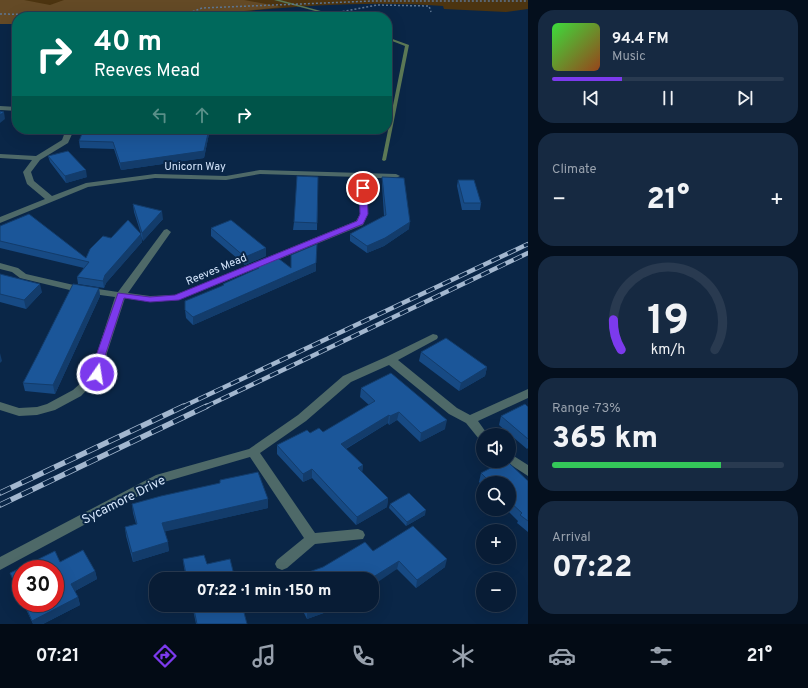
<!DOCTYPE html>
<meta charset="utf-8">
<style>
body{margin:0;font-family:Overpass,sans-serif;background:#162941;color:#f1f3f6;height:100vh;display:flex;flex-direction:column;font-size:15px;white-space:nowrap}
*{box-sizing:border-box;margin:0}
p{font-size:13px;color:#98a1ad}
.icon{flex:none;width:22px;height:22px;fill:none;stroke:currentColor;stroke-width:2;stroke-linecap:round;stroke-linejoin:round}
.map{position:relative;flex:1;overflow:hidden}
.side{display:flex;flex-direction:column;gap:10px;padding:10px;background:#040f1d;width:280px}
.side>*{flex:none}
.banner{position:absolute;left:12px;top:12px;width:380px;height:122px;border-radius:16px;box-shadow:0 4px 16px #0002,0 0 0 1px #293a50;background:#00695c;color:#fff;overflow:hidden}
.tools{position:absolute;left:476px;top:428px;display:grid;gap:8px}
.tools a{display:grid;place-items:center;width:40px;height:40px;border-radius:50%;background:#081c35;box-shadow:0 4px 16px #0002,0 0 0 1px #293a50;font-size:20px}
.speed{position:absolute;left:12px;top:560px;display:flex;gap:8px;font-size:20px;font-weight:700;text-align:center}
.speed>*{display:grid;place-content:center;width:52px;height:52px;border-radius:50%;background:#081c35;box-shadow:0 4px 16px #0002,0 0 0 1px #293a50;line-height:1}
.speed .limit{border:6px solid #d22;background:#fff;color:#111}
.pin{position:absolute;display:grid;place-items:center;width:34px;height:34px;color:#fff;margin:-17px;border:2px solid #fff;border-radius:50%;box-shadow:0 1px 4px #0007}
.me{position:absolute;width:44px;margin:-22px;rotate:13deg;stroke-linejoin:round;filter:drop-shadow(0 0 3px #0008)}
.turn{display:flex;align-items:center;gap:14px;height:84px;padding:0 16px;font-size:18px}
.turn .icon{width:52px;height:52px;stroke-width:2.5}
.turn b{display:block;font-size:28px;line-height:34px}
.lanes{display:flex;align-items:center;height:38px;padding:0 16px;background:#0003;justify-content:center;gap:20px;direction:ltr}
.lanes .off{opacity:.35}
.big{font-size:30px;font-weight:800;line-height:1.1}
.side .card{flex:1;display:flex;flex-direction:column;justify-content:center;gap:6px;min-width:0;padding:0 14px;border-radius:16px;background:#162941}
.side .dial{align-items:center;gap:0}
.dial svg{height:104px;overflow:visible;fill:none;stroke:#293a50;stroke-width:7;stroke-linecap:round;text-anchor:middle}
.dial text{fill:#f1f3f6;stroke:none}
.song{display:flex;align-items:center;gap:12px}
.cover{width:48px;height:48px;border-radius:6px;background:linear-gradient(135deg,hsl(120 70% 55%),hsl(20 70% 35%))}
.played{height:4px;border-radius:2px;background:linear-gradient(90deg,#7c3aed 30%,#293a50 30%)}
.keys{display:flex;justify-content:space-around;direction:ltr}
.heat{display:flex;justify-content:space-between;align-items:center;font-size:22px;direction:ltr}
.charge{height:6px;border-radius:3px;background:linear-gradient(90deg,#34c759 73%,#293a50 0)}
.trip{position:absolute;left:149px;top:572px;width:230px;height:40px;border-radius:16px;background:#081c35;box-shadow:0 4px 16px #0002,0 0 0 1px #293a50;font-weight:800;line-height:40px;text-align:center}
.tabs{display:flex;height:64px;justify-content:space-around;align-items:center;background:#030b15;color:#98a1ad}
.tabs .icon{width:28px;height:28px}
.tabs .active{color:#7c3aed}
.tabs b{font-size:18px;color:#f1f3f6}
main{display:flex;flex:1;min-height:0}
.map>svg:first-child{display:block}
.green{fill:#4c3410}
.forest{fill:#644a26}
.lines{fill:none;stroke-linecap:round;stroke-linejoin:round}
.stream{fill:#5c7956;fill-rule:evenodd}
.path{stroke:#5f7793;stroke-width:1.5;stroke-dasharray:2 2;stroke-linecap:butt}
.street{fill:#4e6968;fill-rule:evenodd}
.rail-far1-casing{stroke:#a3b7cf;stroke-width:4.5}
.rail-casing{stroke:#a3b7cf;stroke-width:5.5}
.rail-far1{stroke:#0a2647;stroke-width:3;stroke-dasharray:9;stroke-linecap:butt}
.rail{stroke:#0a2647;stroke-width:4;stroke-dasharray:12;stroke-linecap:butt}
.wall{fill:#174a84}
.shaded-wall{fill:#133c6b}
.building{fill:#1b5699;stroke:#133c6b}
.route{fill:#7c3aed;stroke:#51269a}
.labels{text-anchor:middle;stroke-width:4;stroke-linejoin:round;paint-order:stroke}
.street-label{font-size:11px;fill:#d5e6fc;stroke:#0a2647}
.near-street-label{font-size:13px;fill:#d5e6fc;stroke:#0a2647}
</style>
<main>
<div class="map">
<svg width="528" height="624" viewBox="0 0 528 624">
<rect width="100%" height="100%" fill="#0a2647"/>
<!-- green -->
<path class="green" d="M0 0H528V9L506 12 444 9 443 6C364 0 284 7 206 15L204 17H17Z"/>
<!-- forest -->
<path class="forest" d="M0 0H24L50 5 64 0H244L282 7 206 15 204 17H17V24H0Z"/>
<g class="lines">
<!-- stream -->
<path class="stream" d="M274 0H280L332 14 330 15Z
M387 37 409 45 386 160 384 161 382 160 405 46 387 39Z"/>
<!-- path -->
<path class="path" d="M0 14 78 15 86 17
M97 17 189 13 202 8 372 1H528
M295 17 330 14 377 5 429 6 431 12"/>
<!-- street -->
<path class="street" d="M0 106 17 107V111L0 110Z
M63 129H71L73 132 68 143 40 160 31 172 34 181 52 196 86 183 155 174 226 176 260 170 396 174 400 176 396 178H366L368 214 363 225 179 300 150 302 125 298 107 353 102 374 81 396 55 410 37 415 19 416 0 410V402L19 408 37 407 47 404 73 390 92 373 97 353 115 297 78 292 20 278 12 272 0 269V263L18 268 26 274 78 286 118 292 164 230 167 229 171 232 128 293 150 296 175 295 356 221 360 214 358 177 260 174 226 180 155 178 88 187 0 223V217L45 199 27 184 23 172 32 160 0 158V154L36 156 62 140 65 132Z
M433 334 437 335 438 337 437 339 398 360 457 408 470 415 528 389V398L478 421 488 435H483V440L479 439 466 423 449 414 389 365 351 382 306 421 260 453 315 533 358 529 363 531 365 535 363 539 315 544 287 568 282 570 277 568 275 564 277 560 304 538 250 457 164 482 0 570V557L156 475 249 449 298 415 343 376 386 357Z
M509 453 528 465V476L505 461H509Z"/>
<defs>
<path id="rail-far1" d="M182 407 528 244
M205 407 528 253"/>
<path id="rail" d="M0 493 184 406
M0 505 207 406"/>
</defs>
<!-- rail-far1 casing -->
<use href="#rail-far1" class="rail-far1-casing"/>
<!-- rail casing -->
<use href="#rail" class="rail-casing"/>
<!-- rail-far1 -->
<use href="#rail-far1" class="rail-far1"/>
<!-- rail -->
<use href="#rail" class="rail"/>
</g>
<!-- wall -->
<path class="wall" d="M84 129H210L204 158 121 170 114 149 80 148 79 141Z
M48 156 87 177 66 183 50 162Z
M318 177 317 230H293L294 222Z
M382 177 409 229 384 246 367 253 350 241V234L384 216 382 185Z
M458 180 481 203 480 210H462L457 186Z
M133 204 163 219 143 241 141 236 142 242 106 283 104 288 78 284 77 277 84 268 0 248V226L86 258 111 238 141 234 134 212Z
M211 228 266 248V256L245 265 211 236Z
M253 263 316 271 193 325 186 318 185 310 223 285V284L253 271Z
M0 274 42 292 26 309 0 302Z
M99 288 100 296 55 394 25 391 23 383Z
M421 352 487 367 485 376 459 391 419 361Z
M361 388 445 429 420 442 397 420 389 425 388 423 346 449 363 465 362 472 388 498 387 507 356 525 312 478 303 482 277 454V445L310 433 323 432 369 405 360 397Z
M528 407V448L527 449 499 425 501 416Z
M481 473 528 481V532L517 523 518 521 506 509H509V483H483V486L479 482Z
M220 480 268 499V508L165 531 169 551 133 562 126 536 125 527 136 524 133 513 132 504 220 483Z
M390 504 425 515 406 526 389 508Z
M83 550 95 571 97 579 75 591 78 597 80 605 43 624H33L23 603H55V569H21V599L13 581 10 573 55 551 60 562Z
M373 551 445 567 416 588 397 569 372 579H292V578Z
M183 559 207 564 235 579H187L184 568Z
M192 605H242L247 624H196Z
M300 605H346L307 619Z"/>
<!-- shaded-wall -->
<path class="shaded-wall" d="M4 112 5 119 0 123V115Z
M209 129H210L204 158 121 170 120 163Z
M86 170 87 177 66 183 65 176Z
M162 211 163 219 143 241 142 233Z
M410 222 409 229 384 246 367 253V246Z
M141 234 142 242 106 283 104 288 103 281 105 275Z
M266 248V256L245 265V257Z
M316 263V271L193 325V317Z
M40 284 42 292 26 309 24 300Z
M99 288 100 296 55 394 53 385Z
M0 353 2 361 0 363Z
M487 367 485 376 459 391 461 383Z
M399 412 397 420 389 425 390 416Z
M389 415 388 423 340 452 341 444Z
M447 420 445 429 420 442 421 433Z
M363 465 362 474 358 468Z
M312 469V478L303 482V474Z
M388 498 387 507 356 525 357 517Z
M268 499V508L163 532 162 523Z
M426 510 425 515 406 526 407 522Z
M168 542 169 551 133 562 132 553Z
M447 559 445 567 416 588 417 580Z
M399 561 397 569 372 586V579H370Z
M95 571 97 579 73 592 71 584Z
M78 597 80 605 43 624H33L32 621Z
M323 605H346L307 619V611Z"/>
<!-- building -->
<path class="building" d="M0 111 4 112 0 115Z
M84 129H209L204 151 120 163 113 142 79 141Z
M68 151 86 170 65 176 48 156Z
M297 176 318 177 317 223 294 222Z
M382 177 404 178 410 222 385 238 367 246 350 234 386 215Z
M458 180H474L481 203H464Z
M133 204 162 211 142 233Z
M29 214 86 258 90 249 103 236 111 238 128 220 141 234 105 275 103 281 77 277 89 262 0 241V226Z
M231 220 266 248 245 257 211 228Z
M317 244 316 263 193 317 185 310V301L224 285 223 284 259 268 253 263 274 255 291 268V255Z
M0 274 40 284 24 300 0 294Z
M73 284 99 288 53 385 23 383 37 356Z
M446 338 487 367 461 383 421 352Z
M391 373 447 420 421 433 399 412 390 416 389 415 341 444 363 465 358 468 388 498 357 517 312 469 303 474 277 445 307 430 310 433 319 428 323 432 375 401 361 388Z
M525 404 528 407V439L501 416Z
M504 461H507L528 481V521L520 515 522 513 509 501V483H491L481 473Z
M258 472 268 499 162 523 168 542 132 553 125 527 137 524 132 504 161 496 220 483V480Z
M409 493 426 510 407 522 390 504Z
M413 526 447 559 417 580 399 561 370 579H292V578L323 567 365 542 373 551Z
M83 550 95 571 71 584 78 597 32 621 24 603H55V569H21V596L10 573 55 551 60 562Z
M204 555 207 564 230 559 235 579H187L183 559Z
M193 605H242L247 624H197Z
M305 605H323L307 611Z"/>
<!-- route -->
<path class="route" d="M363 186 367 188 368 214 363 224 179 300 150 302 124 298 106 353 102 374 97 377 93 376 92 374 97 353 118 293 150 297 175 295 357 221 360 214 359 188Z"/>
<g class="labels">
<!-- street labels -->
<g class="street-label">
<text x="195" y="170">Unicorn Way</text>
<text transform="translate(216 269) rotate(-23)" y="4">Reeves Mead</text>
</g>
<!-- near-street labels -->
<g class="near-street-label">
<text transform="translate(123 499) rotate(-27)" y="5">Sycamore Drive</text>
</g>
</g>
</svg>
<div class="tools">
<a><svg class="icon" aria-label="sound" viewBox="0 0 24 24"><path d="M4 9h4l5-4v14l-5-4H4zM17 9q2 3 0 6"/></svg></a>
<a><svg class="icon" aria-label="search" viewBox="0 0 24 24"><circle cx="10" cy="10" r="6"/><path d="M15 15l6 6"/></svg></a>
<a>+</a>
<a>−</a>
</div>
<div class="speed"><div class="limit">30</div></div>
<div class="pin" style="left:363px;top:188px;background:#d93025"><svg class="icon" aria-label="arrive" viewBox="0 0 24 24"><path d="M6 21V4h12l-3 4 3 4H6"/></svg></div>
<svg class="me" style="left:97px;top:374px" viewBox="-20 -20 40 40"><circle r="17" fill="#7c3aed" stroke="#fff" stroke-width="3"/><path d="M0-11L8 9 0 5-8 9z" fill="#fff"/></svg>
<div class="trip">07:22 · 1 min · 150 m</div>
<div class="banner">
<div class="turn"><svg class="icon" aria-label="right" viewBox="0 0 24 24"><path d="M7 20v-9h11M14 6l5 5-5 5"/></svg><div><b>40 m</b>Reeves Mead</div></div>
<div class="lanes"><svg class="icon off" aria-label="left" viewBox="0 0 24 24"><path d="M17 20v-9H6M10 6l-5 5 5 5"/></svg><svg class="icon off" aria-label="ahead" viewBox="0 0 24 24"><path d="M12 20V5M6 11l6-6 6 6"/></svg><svg class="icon" aria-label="right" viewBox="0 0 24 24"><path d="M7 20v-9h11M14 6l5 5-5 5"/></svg></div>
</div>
</div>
<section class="side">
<div class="card">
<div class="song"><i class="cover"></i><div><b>94.4 FM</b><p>Music</p></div></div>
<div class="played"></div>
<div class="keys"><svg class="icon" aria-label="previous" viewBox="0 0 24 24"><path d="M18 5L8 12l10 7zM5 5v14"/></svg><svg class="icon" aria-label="pause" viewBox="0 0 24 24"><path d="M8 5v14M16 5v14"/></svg><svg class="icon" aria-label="next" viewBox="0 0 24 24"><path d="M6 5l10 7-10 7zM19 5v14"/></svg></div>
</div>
<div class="card"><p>Climate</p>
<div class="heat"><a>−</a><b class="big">21°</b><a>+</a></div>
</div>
<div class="card dial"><svg viewBox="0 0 100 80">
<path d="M14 69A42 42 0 1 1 86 69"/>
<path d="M14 69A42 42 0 0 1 8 46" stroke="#7c3aed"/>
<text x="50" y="56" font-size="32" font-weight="700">19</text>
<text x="50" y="72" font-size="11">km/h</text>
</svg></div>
<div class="card"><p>Range · 73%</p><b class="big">365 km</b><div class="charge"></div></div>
<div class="card"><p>Arrival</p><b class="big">07:22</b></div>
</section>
</main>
<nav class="tabs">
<b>07:21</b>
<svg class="icon active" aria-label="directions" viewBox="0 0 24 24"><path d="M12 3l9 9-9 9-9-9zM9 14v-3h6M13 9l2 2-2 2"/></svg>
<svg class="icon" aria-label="music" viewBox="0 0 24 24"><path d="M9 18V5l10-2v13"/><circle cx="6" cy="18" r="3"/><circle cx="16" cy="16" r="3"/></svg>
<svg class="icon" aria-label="phone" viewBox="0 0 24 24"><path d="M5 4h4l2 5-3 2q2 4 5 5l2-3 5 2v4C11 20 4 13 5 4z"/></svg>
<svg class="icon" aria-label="climate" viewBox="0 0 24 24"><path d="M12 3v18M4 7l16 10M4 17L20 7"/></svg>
<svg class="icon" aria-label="car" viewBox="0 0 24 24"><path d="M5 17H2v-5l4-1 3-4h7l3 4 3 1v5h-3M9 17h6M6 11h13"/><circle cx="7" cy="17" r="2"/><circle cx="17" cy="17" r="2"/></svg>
<svg class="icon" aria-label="filters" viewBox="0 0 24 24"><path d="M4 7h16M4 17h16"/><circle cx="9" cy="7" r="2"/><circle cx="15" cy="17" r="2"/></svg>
<b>21°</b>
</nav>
